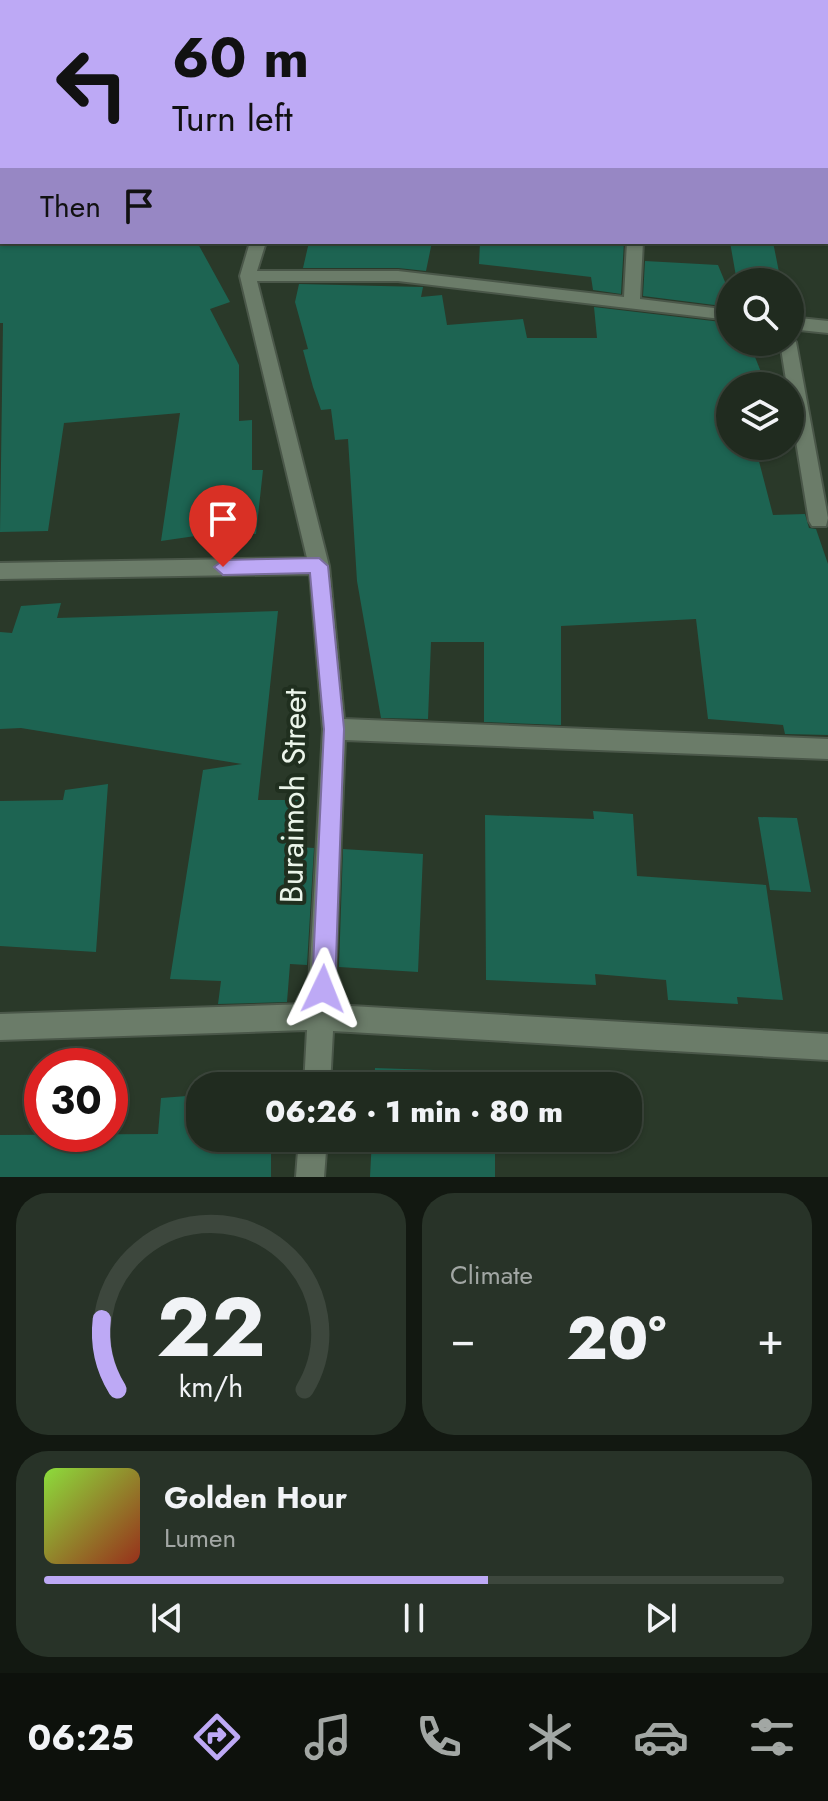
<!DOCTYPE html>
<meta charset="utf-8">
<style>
body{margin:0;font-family:Jost,sans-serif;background:#283328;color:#f1f3f6;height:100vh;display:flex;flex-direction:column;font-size:30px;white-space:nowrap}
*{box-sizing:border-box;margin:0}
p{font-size:26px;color:#a2a7a4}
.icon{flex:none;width:44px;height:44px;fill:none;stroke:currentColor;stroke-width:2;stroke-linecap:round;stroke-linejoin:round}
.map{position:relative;height:1177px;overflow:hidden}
.side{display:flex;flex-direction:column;gap:16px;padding:16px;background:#121811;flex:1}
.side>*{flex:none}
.guide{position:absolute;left:0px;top:0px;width:828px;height:244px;box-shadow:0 2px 6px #0004,0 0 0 2px #3d473d;background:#bda9f5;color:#111;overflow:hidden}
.fabs{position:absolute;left:716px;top:268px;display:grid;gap:16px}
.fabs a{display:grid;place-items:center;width:88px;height:88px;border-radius:50%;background:#202b1f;box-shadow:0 2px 6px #0004,0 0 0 2px #3d473d;font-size:40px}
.speed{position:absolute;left:24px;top:1048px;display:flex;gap:16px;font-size:40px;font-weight:700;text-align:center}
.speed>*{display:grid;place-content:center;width:104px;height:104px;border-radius:50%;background:#202b1f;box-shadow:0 2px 6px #0004,0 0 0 2px #3d473d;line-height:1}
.speed .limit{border:12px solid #d22;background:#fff;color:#111}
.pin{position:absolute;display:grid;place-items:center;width:68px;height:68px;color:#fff;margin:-82px -34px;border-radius:50% 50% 50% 0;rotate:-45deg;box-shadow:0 0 8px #0007}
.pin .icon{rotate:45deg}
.me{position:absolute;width:88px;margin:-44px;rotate:2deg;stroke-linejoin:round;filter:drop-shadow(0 0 6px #0008)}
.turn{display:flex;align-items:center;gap:28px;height:168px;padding:0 40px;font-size:36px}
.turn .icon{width:104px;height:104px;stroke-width:2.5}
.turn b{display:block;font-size:56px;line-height:68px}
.then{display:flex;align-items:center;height:76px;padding:0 40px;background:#0003;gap:16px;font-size:30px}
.big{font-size:60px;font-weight:800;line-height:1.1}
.side .tile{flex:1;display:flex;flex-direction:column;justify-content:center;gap:12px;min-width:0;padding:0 28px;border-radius:32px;background:#283328}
.side .dial{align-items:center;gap:0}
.dial svg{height:208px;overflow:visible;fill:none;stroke:#3d473d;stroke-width:7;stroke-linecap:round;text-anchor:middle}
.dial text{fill:#f1f3f6;stroke:none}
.song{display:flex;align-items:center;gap:24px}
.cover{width:96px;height:96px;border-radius:12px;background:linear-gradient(135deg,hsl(90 70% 55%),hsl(10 70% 35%))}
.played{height:8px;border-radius:4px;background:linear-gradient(90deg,#bda9f5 60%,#3d473d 60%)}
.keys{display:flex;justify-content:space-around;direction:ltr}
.heat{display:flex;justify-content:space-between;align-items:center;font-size:44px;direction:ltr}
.side .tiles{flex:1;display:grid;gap:16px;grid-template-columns:1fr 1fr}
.tile:last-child{grid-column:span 2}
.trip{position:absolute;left:186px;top:1072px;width:456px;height:80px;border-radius:32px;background:#202b1f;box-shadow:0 2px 6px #0004,0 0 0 2px #3d473d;font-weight:800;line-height:80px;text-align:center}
.menu{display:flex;height:128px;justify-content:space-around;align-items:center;background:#0d110c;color:#a2a7a4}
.menu .icon{width:56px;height:56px}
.menu .selected{color:#bda9f5}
.menu b{font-size:36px;color:#f1f3f6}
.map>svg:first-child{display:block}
.building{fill:#1d6452}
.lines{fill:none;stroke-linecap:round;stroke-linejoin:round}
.minor-casing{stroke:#4a5749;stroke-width:4}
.minor{fill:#6b7c69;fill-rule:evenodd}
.route{fill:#bda9f5;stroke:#7b6e9f;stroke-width:2}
.labels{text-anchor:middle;stroke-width:8;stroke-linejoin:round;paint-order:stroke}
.street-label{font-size:32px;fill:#ebf5ea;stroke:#202f1f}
</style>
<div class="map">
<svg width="828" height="1177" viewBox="0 0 828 1177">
<rect width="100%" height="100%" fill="#2a3929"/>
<!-- building -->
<path class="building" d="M0 242H197L230 302 210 309 239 365V421L252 420V470H263L256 534 216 533 161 541 180 413 64 423 48 531 0 532 3 323H0Z
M309 242H432L426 271 398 268H303Z
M480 242H624L621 294 593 290 591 277 479 264Z
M730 242H773L781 282H737Z
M645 261 718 265 730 294V307L643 296Z
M299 284 423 287 421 297 442 295 447 325 523 319 527 338H597L594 307 730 323V342H749L763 377H759L762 386H730V446H755L773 515 805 514 809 528 816 529 828 564V735L785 734 783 725 708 719 696 619 561 626V725L484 722V642H431L428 719 381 718 357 581 348 439 335 440 331 409 321 410 313 387 303 350 308 349 295 302Z
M61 603 57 618 278 611 258 800H302L298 847 314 848 307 965 290 964 287 1002 218 1004 221 981 170 979 203 770 242 764 21 728 0 729V632L12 633 21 606Z
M108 784 96 952 0 946V801L63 800 65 790Z
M593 811 633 814 637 876 766 885 783 1000 737 997 738 1004 668 1000 666 980 595 974 596 985 486 980 485 815 594 819Z
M758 817 797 818 811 892 770 890Z
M343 849 423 854 418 972 339 967Z
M375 1068 493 1072 494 1086H374Z
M200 1095V1138H271V1177H0V1135L158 1134 161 1098Z
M372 1138H495V1177H370Z"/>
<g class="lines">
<defs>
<path id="minor" d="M145 0H157L144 2Z
M411 0H424L410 2Z
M682 0H694V2H682Z
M0 64H2V72H0Z
M250 242H266L257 271H398L624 297 627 242H643L640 299 730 310V320L398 281H257L329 566 344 719 828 739V759L345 740 334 1005 828 1034V1060L333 1031 330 1086H304L307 1030 0 1040V1014L308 1004 323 729 310 574 0 579V563L307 558 240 276Z
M790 317 828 321V333L790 329Z
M790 337 796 342 828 518 826 526H812L809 521 790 404V386H787L780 342H790Z
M299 1138H327L324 1177H296Z"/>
</defs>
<!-- minor casing -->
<use href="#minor" class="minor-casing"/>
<!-- minor -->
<use href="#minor" class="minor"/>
</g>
<!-- route -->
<path class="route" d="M319 558 328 566 344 729 335 989 331 997 323 1000 315 997 312 989 324 729 310 573 223 575 214 567 223 560Z"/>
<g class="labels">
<!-- street labels -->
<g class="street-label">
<text transform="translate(293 796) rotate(-89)" y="11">Buraimoh Street</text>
</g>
</g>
</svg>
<div class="fabs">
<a><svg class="icon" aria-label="search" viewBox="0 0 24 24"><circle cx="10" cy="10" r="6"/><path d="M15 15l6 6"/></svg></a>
<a><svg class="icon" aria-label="layers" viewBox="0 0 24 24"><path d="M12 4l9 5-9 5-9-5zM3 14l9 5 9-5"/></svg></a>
</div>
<div class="speed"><div class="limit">30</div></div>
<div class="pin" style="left:223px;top:567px;background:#d93025"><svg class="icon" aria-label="arrive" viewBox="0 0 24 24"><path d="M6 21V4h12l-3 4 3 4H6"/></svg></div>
<svg class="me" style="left:323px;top:989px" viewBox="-20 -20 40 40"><path d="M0-17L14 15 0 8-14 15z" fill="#bda9f5" stroke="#fff" stroke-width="4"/></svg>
<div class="trip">06:26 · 1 min · 80 m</div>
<div class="guide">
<div class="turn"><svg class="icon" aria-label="left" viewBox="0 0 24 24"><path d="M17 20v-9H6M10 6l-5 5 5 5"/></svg><div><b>60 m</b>Turn left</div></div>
<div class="then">Then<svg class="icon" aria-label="arrive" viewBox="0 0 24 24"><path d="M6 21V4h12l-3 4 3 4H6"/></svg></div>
</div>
</div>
<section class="side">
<div class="tiles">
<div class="tile dial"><svg viewBox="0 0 100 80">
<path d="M14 69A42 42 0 1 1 86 69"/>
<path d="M14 69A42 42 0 0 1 8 42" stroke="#bda9f5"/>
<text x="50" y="56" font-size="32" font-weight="700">22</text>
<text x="50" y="72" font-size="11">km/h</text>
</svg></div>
<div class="tile"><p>Climate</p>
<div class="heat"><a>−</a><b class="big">20°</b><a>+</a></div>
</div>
<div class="tile">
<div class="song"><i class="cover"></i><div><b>Golden Hour</b><p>Lumen</p></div></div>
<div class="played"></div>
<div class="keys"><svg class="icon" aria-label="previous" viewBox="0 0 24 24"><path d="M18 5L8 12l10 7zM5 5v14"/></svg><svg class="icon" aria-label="pause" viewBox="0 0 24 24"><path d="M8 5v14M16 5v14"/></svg><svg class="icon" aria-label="next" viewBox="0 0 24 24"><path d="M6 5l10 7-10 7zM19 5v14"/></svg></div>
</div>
</div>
</section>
<nav class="menu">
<b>06:25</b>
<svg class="icon selected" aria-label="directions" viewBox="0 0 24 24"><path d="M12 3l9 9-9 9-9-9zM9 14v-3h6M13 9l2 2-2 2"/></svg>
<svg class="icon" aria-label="music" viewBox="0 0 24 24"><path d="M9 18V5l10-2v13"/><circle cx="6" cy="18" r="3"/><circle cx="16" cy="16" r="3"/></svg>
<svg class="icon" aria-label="phone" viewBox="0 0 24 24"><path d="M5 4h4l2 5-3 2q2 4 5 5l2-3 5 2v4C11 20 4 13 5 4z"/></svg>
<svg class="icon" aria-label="climate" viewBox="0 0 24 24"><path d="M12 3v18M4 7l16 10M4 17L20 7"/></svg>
<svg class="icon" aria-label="car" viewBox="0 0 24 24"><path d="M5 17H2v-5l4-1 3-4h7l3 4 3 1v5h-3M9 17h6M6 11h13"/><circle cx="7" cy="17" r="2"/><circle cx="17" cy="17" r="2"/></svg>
<svg class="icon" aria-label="filters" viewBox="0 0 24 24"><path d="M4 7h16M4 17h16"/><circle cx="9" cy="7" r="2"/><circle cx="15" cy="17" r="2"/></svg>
</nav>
